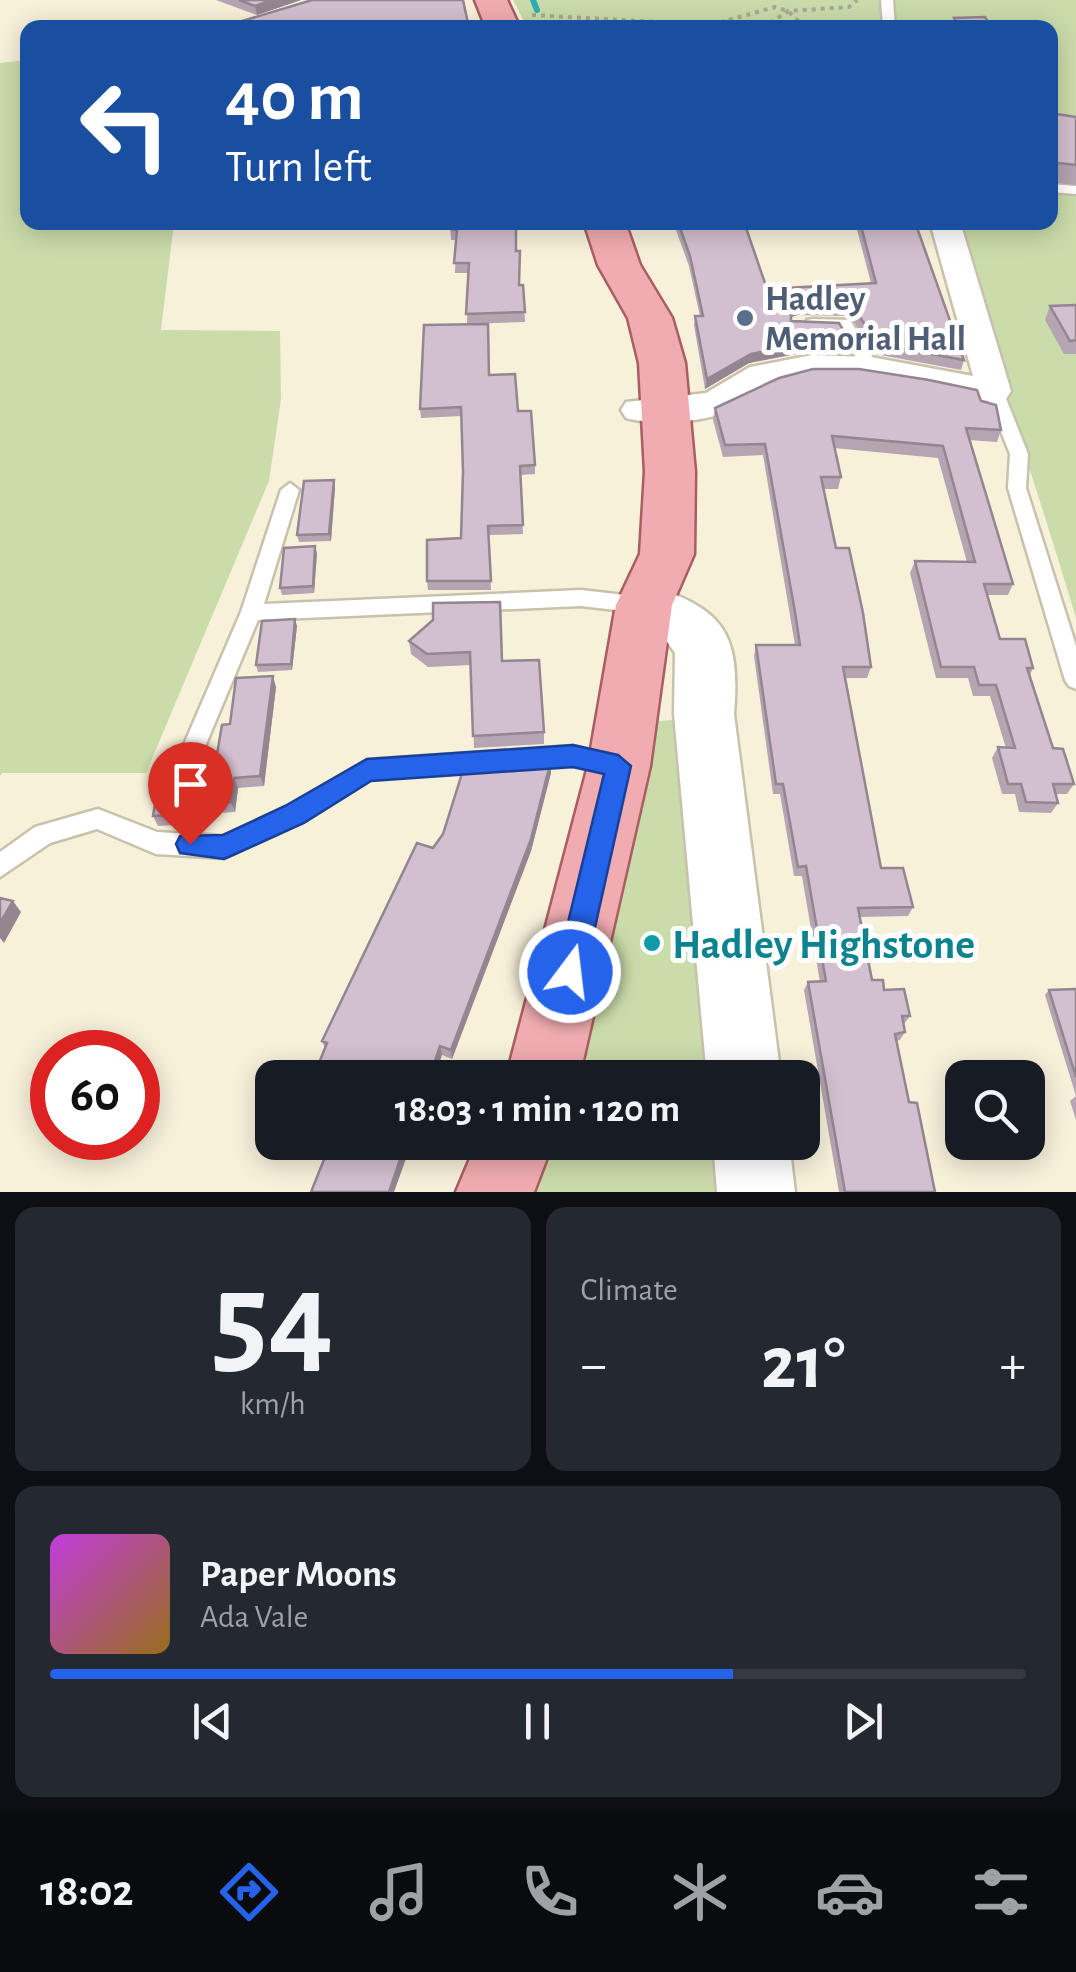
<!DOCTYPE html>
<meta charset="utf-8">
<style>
body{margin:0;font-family:"Alegreya Sans",sans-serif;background:#242831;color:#f1f3f6;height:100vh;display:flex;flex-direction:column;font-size:38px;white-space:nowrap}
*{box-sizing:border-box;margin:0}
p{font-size:32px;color:#9ea1a6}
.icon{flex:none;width:55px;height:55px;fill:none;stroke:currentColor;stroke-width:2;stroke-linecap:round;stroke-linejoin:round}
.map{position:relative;height:1192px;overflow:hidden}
.panel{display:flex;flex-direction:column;gap:15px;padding:15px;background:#0d0f14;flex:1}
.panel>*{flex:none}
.hud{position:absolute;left:20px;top:20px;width:1038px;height:210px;border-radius:20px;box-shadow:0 5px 25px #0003;background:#1a4fa0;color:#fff;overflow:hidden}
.controls{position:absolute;left:945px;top:1060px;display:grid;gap:20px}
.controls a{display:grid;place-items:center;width:100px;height:100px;border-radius:20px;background:#171b24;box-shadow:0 5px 25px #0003;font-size:50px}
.speed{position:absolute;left:30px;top:1030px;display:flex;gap:20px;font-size:50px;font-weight:700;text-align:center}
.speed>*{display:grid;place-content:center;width:130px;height:130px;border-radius:50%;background:#171b24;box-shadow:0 5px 25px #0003;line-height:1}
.speed .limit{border:15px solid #d22;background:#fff;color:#111}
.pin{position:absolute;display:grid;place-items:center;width:85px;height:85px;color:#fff;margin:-102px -42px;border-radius:50% 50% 50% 0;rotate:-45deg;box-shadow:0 0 10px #0007}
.pin .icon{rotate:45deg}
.me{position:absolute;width:110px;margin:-55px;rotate:15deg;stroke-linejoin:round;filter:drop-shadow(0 0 8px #0008)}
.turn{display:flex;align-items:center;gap:35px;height:210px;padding:0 40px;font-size:45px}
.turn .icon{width:130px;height:130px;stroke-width:2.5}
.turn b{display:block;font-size:70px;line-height:85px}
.big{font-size:75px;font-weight:600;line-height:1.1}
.panel .card{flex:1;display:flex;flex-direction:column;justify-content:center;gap:15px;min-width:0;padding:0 35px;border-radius:20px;background:#242831}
.panel .dial{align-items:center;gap:0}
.dial b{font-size:130px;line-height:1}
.song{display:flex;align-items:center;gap:30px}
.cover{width:120px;height:120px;border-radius:15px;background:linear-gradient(135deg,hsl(290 70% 55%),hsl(40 70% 35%))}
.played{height:10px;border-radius:5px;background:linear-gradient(90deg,#2563eb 70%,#363941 70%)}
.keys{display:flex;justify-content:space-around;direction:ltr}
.heat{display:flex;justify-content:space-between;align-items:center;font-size:55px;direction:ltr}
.panel .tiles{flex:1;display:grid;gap:15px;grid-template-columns:1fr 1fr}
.card:last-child{grid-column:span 2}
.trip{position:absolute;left:255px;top:1060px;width:565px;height:100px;border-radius:20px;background:#171b24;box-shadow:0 5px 25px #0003;font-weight:600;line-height:100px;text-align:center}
.tabs{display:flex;height:160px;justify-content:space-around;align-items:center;background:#090b0e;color:#9ea1a6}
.tabs .icon{width:70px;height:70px}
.tabs .selected{color:#2563eb}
.tabs b{font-size:45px;color:#f1f3f6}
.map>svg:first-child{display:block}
.green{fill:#cadcaa}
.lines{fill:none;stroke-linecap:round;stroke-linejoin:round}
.stream{stroke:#2eadb6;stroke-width:6}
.lane-casing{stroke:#c8c2ac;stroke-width:5}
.street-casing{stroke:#c8c2ac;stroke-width:5}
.secondary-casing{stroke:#c8c2ac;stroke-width:5}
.primary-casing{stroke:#a95f61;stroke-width:5}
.path{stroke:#aca796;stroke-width:4;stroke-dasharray:4 5;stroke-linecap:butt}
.lane{fill:#fff;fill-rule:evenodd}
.street{fill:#fff;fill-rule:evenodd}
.secondary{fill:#fff;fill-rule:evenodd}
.primary{fill:#f0acb1;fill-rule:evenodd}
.wall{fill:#b5a4b2}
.shaded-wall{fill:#938691}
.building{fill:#d2bfcf;stroke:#938691;stroke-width:2.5}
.route{fill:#2563eb;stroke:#184099;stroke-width:2.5}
.service-dot{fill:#5c6f8a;stroke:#fefefe;stroke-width:4}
.culture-dot{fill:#0f9aa8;stroke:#fefefe;stroke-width:4}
.labels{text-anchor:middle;stroke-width:10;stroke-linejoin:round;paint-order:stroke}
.service-label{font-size:35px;font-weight:bold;fill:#4e5e75;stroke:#fefefe;text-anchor:start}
.near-culture-label{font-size:42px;font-weight:bold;fill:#0d838f;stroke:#fefefe;text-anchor:start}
</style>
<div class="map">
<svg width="1076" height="1192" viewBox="0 0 1076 1192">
<rect width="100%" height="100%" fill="#f7f1da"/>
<!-- green -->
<path class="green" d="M513 0H1076V618C1036 485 992 356 955 223L1050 222V28L527 27Z
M27 60 28 222 174 223 161 330 280 331 281 399 269 481 146 773H2L0 776V63Z
M674 720 681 725 724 1077 571 1078 658 721Z
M550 1143H730L735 1192H530Z"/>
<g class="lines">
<!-- stream -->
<path class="stream" d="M533 0 537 10"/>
<defs>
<path id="lane" d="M881 0H893L895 28H883Z
M1050 184 1076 186V194L1050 192Z
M813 319 850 320 879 368 877 372H865L839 329 807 328V320Z
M994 385 1003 391 1028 454 1026 488 1076 646V689L1069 686 1065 680 1008 488 1010 454 985 391Z
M290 483 299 490 264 604 581 590 642 597 649 599 652 605 649 611 642 613 581 606 258 620 198 763 190 766 182 763 179 756 241 612 281 490Z
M573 746 622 758 625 765 622 772 614 775 573 766 371 779 302 822 224 858 156 854 97 829 50 843 0 877V852L35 827 98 809 157 832 223 836 286 808 367 760Z"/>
<path id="street" d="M930 222H960L1011 391 1006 399 994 402C935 391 871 371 810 377 772 381 758 398 725 412 701 423 650 425 626 418L621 410 626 402 706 393 750 367 812 355 871 357 973 376Z"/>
<path id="secondary" d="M644 583C722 609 741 629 734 714L781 1078H707L674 714 675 653 663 636 624 620 616 605 624 590Z
M713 1142H789L795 1192H717Z"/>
<path id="primary" d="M475 0H507L520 28H486Z
M584 222H625L640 265 672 318 685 363 695 472 694 554 672 605 650 766 579 1078H506L588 766 616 605 640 554 645 472 639 363 628 318 598 265Z
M477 1142H553L534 1192H456Z"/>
</defs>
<!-- lane casing -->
<use href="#lane" class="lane-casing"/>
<!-- street casing -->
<use href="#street" class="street-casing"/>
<!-- secondary casing -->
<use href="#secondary" class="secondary-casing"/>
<!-- primary casing -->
<use href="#primary" class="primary-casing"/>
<!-- path -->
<path class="path" d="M532 15 711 25 775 7 788 11 805 28
M731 22 767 24
M763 28 788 11 849 7 857 0"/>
<!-- lane -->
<use href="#lane" class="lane"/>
<!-- street -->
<use href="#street" class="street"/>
<!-- secondary -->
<use href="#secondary" class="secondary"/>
<!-- primary -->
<use href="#primary" class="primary"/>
</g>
<!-- wall -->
<path class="wall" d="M216 0H301L257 15Z
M1050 113 1076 117V185L1050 182Z
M450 222 516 251 519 285H523L525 322 467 324 468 273H455L456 240H451Z
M673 222H744L767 289 871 283 855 222H915L964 360 961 370 875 354 850 316 797 315 791 317V321L851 343 849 352 811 351 749 363 705 389 694 325 695 316H700L689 266Z
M1076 305V354H1064L1045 320 1050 306Z
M489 375 518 411 535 465V474L520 475 523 534 489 535 491 590H428L427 581 461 538 463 471 461 416 421 418 420 409Z
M981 401 1001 430 997 442 969 440 1013 584 1008 595H988L1000 639 1033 668 1030 675 1053 748 1074 784 1067 794H1055L1058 803 1051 813 1019 812 1015 794H1002L992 758 998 747 1006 748 990 696H973L968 678H936L910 573 915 561 967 562 938 458 834 448 841 477 838 489H824L836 548 871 667 867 678H845L881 868 913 907 908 916 859 917 872 980 910 1016 904 1024 905 1032 900 1040 896 1041 909 1102 935 1192H839L804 990 808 982H820L802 876H794L780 794H773L754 656 756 645H795L763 455 723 457 713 420 715 408Z
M334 480 335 487 331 541 299 542 297 535Z
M317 553 314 593 282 595 280 588Z
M433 620 502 661 544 732V744L474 748 471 665 428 667 411 654 409 641Z
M297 626 292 670 258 672 256 665Z
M276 687 264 786 238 788 235 812 196 814 195 824 158 826 153 816 217 754 230 724Z
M551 773 531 851 452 1059 442 1055 325 1048 322 1041 433 848Z
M1076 989V1120L1070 1101 1076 1096 1045 995 1049 990Z"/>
<!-- shaded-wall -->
<path class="shaded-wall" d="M272 0H301L257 15 255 6Z
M799 306 797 315 789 318 791 308Z
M813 342 811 351 749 363 705 389 707 379 751 354Z
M334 480 335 487 331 541 329 534Z
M315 546 317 553 314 593 313 586Z
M295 619 297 626 292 670 291 664Z
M273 676 276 687 264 786 260 776Z
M551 760V773L531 851 452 1059 451 1050Z
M234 778 238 788 235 812 231 802Z
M192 804 196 814 195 824 190 814Z
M13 901 21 912 4 943 0 938V923Z
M440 1046 442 1055 434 1078H429Z
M406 1142H412L394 1192H389Z"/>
<!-- building -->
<path class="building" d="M239 0H272L255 6Z
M312 0H463L469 28H244L239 22Z
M985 17 992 28H959L954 18Z
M1050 113 1076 117V165L1050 162Z
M450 222H516V251H520L519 285H523L525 312 466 314 469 263H454L457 230 450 229Z
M678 222H744L767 289 876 283 860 222H915L964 360 878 344 853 307 799 306 791 308V321L839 323 851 343 813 342 751 354 707 379 695 316H703L690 256Z
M1076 305V340L1070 341 1050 306Z
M488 324 489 375 515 374 518 411H531L535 465 520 466 523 525 488 526 491 581H427V540L461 538 463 471 461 407 420 409 424 325Z
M813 369H859L929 380 977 390 981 401 996 405 1001 430 966 428 1013 584H984L1000 639H1025L1033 668H1027L1053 748 1063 749 1074 784H1053L1058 803 1026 802 1021 784H1008L998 747 1015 748 996 685H979L974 667H941L915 561 975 562 943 446 832 436 841 477H821L836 548H849L863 613 871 667H843L881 868H903L913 907 858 908 872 980H883L884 990 904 989 910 1016H902L905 1032 895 1034 909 1102 917 1103 935 1192H845L808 982 826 981 806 866 798 867 783 784H776L756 645H800L795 612 765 444 725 445 715 408 779 378Z
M334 480 329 534 297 535 304 481Z
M315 546 313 586 280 588 284 548Z
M500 602 502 661 539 660 544 732 473 736 470 652 427 654 409 641 433 620V603Z
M295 619 291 664 256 665 262 621Z
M273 676 260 776 234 778 231 802 192 804 190 814 153 816 163 757 217 754 222 725 230 724 236 678Z
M551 760 531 839 451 1050 440 1046 429 1078H313L327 1043 322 1041 417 843 433 848 443 834 465 764Z
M0 898 13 901 0 923Z
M1076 989V1077L1049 990Z
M331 1142H406L389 1192H311Z"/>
<!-- route -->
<path class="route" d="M573 745 618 755 631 766 585 972 581 981 570 985 560 981 556 972 604 774 573 767 371 781 304 823 233 855 224 859 180 853 176 844 180 836 223 835 285 806 367 759Z"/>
<!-- markers -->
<circle class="service-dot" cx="745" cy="318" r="10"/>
<circle class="culture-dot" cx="652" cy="943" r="10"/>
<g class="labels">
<!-- service labels -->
<g class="service-label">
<text x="765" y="310">Hadley<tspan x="765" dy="40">Memorial Hall</tspan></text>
</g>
<!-- near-culture labels -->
<g class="near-culture-label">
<text x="672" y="958">Hadley Highstone</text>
</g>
</g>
</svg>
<div class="controls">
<a><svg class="icon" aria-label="search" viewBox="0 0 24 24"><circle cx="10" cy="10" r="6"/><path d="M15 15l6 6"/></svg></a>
</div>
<div class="speed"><div class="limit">60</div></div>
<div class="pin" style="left:190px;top:844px;background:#d93025"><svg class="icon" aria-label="arrive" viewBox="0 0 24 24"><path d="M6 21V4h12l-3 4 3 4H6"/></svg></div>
<svg class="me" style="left:570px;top:972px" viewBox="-20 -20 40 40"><circle r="17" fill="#2563eb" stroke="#fff" stroke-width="3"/><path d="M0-11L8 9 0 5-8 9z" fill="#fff"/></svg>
<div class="trip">18:03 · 1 min · 120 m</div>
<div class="hud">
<div class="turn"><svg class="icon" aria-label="left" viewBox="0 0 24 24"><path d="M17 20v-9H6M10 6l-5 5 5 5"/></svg><div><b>40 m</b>Turn left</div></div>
</div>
</div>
<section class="panel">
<div class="tiles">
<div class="card dial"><b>54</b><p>km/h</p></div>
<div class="card"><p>Climate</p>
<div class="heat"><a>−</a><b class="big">21°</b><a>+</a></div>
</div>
<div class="card">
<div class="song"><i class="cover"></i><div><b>Paper Moons</b><p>Ada Vale</p></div></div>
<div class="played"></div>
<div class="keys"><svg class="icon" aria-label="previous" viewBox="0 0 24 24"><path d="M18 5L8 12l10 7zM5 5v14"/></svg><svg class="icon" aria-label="pause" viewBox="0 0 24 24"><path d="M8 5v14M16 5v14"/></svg><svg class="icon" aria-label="next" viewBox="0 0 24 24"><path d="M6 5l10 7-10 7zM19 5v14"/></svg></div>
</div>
</div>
</section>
<nav class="tabs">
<b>18:02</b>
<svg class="icon selected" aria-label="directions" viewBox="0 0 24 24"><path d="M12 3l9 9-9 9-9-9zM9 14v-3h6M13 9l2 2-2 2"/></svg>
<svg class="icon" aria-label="music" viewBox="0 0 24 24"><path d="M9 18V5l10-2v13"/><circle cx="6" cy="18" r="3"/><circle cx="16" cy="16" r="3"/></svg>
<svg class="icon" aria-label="phone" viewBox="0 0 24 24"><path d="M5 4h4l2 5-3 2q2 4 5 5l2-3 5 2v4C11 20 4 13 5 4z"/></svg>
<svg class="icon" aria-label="climate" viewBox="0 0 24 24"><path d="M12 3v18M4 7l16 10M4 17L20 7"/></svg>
<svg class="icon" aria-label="car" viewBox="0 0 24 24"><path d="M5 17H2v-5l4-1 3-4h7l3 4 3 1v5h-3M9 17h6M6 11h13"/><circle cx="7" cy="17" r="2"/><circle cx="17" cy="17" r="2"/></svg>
<svg class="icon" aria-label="filters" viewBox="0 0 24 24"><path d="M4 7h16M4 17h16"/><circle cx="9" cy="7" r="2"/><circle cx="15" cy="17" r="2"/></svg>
</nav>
